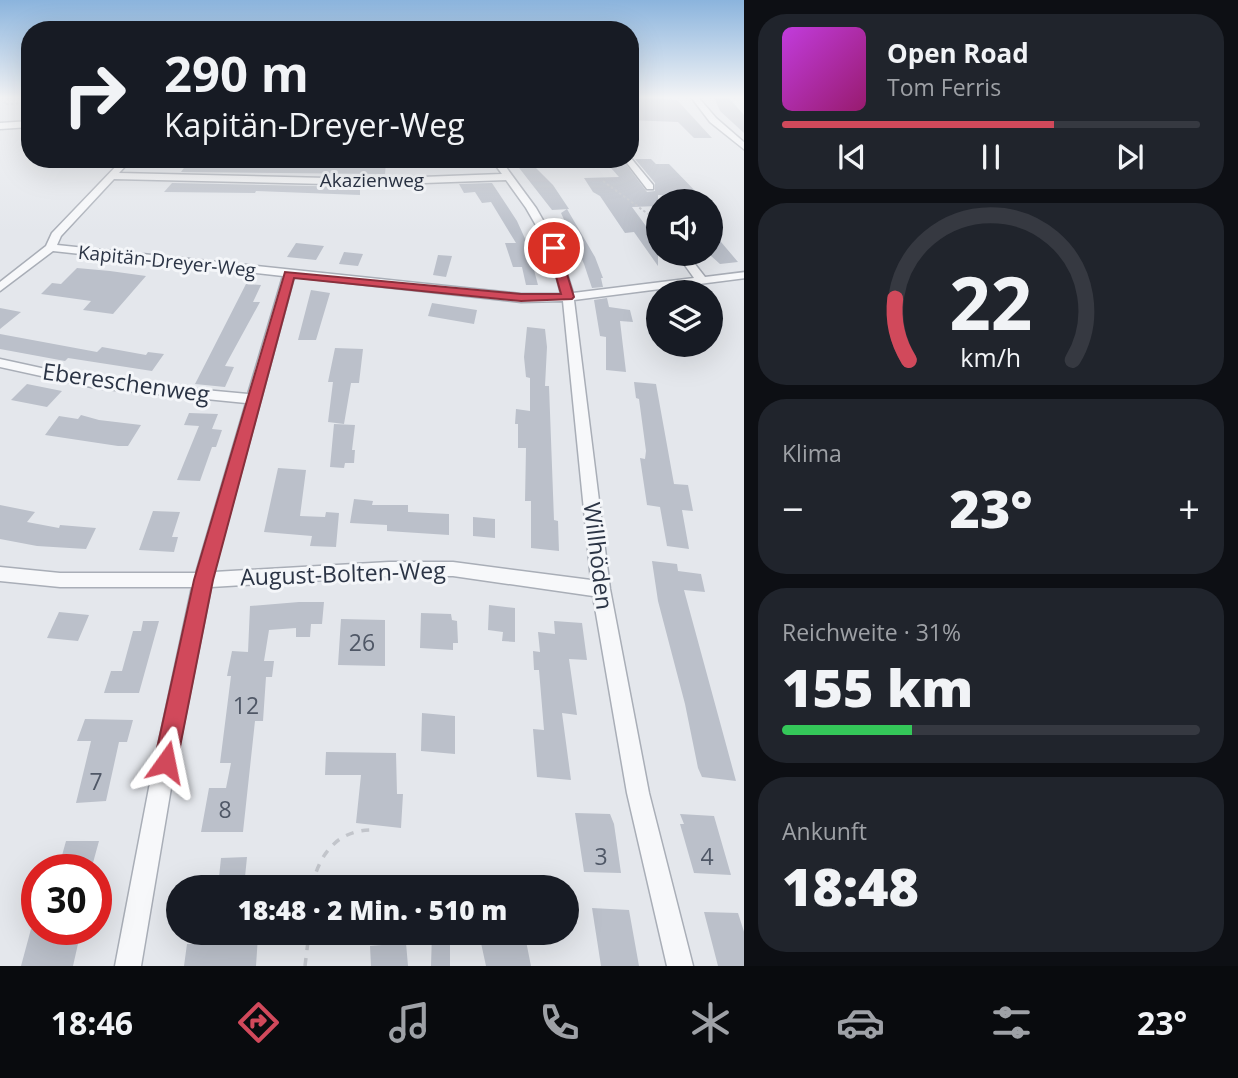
<!DOCTYPE html>
<html lang="de">
<meta charset="utf-8">
<style>
body{margin:0;font-family:"Open Sans",sans-serif;background:#20242c;color:#f1f3f6;height:100vh;display:flex;flex-direction:column;font-size:26px;white-space:nowrap}
*{box-sizing:border-box;margin:0}
p{font-size:23px;color:#9ea1a6}
.icon{flex:none;width:38px;height:38px;fill:none;stroke:currentColor;stroke-width:2;stroke-linecap:round;stroke-linejoin:round}
.map{position:relative;flex:1;overflow:hidden}
.side{display:flex;flex-direction:column;gap:14px;padding:14px;background:#0d0f14;width:494px}
.side>*{flex:none}
.hud{position:absolute;left:21px;top:21px;width:618px;height:147px;border-radius:28px;box-shadow:0 7px 28px #0002;background:#171b24;color:#f1f3f6;overflow:hidden}
.controls{position:absolute;left:646px;top:189px;display:grid;gap:14px}
.controls a{display:grid;place-items:center;width:77px;height:77px;border-radius:50%;background:#171b24;box-shadow:0 7px 28px #0002;font-size:35px}
.speed{position:absolute;left:21px;top:854px;display:flex;gap:14px;font-size:35px;font-weight:700;text-align:center}
.speed>*{display:grid;place-content:center;width:91px;height:91px;border-radius:50%;background:#171b24;box-shadow:0 7px 28px #0002;line-height:1}
.speed .limit{border:10px solid #d22;background:#fff;color:#111}
.pin{position:absolute;display:grid;place-items:center;width:60px;height:60px;color:#fff;margin:-30px;border:4px solid #fff;border-radius:50%;box-shadow:0 2px 7px #0007}
.me{position:absolute;width:77px;margin:-38px;rotate:12deg;stroke-linejoin:round;filter:drop-shadow(0 0 5px #0008)}
.turn{display:flex;align-items:center;gap:24px;height:147px;padding:0 28px;font-size:32px}
.turn .icon{width:91px;height:91px;stroke-width:2.5}
.turn b{display:block;font-size:49px;line-height:60px}
.big{font-size:52px;font-weight:800;line-height:1.1}
.side .card{flex:1;display:flex;flex-direction:column;justify-content:center;gap:10px;min-width:0;padding:0 24px;border-radius:28px;background:#20242c}
.side .dial{align-items:center;gap:0}
.dial svg{height:182px;overflow:visible;fill:none;stroke:#363941;stroke-width:7;stroke-linecap:round;text-anchor:middle}
.dial text{fill:#f1f3f6;stroke:none}
.song{display:flex;align-items:center;gap:21px}
.cover{width:84px;height:84px;border-radius:10px;background:linear-gradient(135deg,hsl(290 70% 55%),hsl(320 70% 35%))}
.played{height:7px;border-radius:4px;background:linear-gradient(90deg,#d1495b 65%,#363941 65%)}
.keys{display:flex;justify-content:space-around;direction:ltr}
.heat{display:flex;justify-content:space-between;align-items:center;font-size:38px;direction:ltr}
.charge{height:10px;border-radius:5px;background:linear-gradient(90deg,#34c759 31%,#363941 0)}
.trip{position:absolute;left:166px;top:875px;width:413px;height:70px;border-radius:35px;background:#171b24;box-shadow:0 7px 28px #0002;font-weight:800;line-height:70px;text-align:center}
.menu{display:flex;height:112px;justify-content:space-around;align-items:center;background:#090b0e;color:#9ea1a6}
.menu .icon{width:49px;height:49px}
.menu .selected{color:#d1495b}
.menu b{font-size:32px;color:#f1f3f6}
main{display:flex;flex:1;min-height:0}
.map>svg:first-child{display:block}
.building{fill:#bbc0ca}
.lines{fill:none;stroke-linecap:round;stroke-linejoin:round}
.street-casing{stroke:#a9aeb7;stroke-width:3}
.secondary-casing{stroke:#a9aeb7;stroke-width:3}
.path-far1{stroke:#c2c5cb;stroke-width:2;stroke-dasharray:2.5 2.5;stroke-linecap:butt}
.path{stroke:#c2c5cb;stroke-width:3.5;stroke-dasharray:8 8;stroke-linecap:butt}
.street{fill:#f7f8fa;fill-rule:evenodd}
.secondary{fill:#fff;fill-rule:evenodd}
.route{fill:#d1495b;stroke:#882f3b;stroke-width:2}
.labels{text-anchor:middle;stroke-width:6;stroke-linejoin:round;paint-order:stroke}
.far-street-label{font-size:19px;fill:#2b3445;stroke:#f4f6f9}
.street-label{font-size:23px;fill:#2b3445;stroke:#f4f6f9}
.near-number-label{font-size:23px;fill:#4f5766}
</style>
<main>
<div class="map">
<svg width="745" height="966" viewBox="0 0 745 966">
<rect width="100%" height="100%" fill="#e4e7ec"/>
<!-- building -->
<path class="building" d="M630 97 677 100 712 138H694L678 122 630 120Z
M714 97 729 98 745 116V134L720 111Z
M603 159H622L647 192 655 191V183L635 159H651L656 164H669L701 197 658 195V206L632 207 654 237H658V266L634 232 625 233 600 196 593 192 584 178 619 177Z
M343 160 386 163 385 174 181 172 186 165 201 166 204 161H218L216 165 253 166 255 162 342 165Z
M531 163 553 185 569 209 552 210 516 164Z
M172 183 360 187V195L256 191 255 193 164 192Z
M492 183 517 221 532 254 530 255 538 285H526L522 267H513L505 243H516L491 202 482 203 475 192 464 193 459 184Z
M567 209 595 257 603 278H601L603 287 592 288 584 264 561 213Z
M710 229 738 262 720 264 710 255Z
M296 243 315 245 324 246 316 260 287 257Z
M344 252 363 254 358 266 339 264Z
M438 255 452 256 446 277 433 275Z
M77 268 110 271 146 276 113 314 83 310 91 301 41 294 52 283 61 284Z
M246 284 261 285 253 302H260L225 366 234 367 225 387 195 384Z
M311 290 330 293 316 340H298Z
M607 298 609 307 630 310 633 322 620 321 626 372 606 370V337L600 336 594 300Z
M432 303 477 310 474 324 428 316Z
M0 308 21 312 0 329Z
M527 327 545 329 547 347 545 386H549L554 520 558 521 559 551 531 548V501H525L526 448H518V424H515L516 409 530 411V378L526 377 524 357Z
M0 334 97 352 102 347 146 355 148 352 164 354 152 371 68 358 65 361 0 349Z
M335 348 363 349 359 383H351L344 424 328 422 333 382H328Z
M634 382 656 384 674 484 688 485 693 511 682 510 689 549 667 546 660 507 647 505 640 458 645 459 646 451 639 399 636 398Z
M27 384 62 391 47 407 11 400Z
M189 413 218 414 212 429 222 430 216 447H212L200 481 177 480 199 426 184 425Z
M81 415 99 420 141 425 128 446H118L45 435 59 416 78 419Z
M334 424 355 425 352 450H355L354 463H345L344 468 330 467Z
M278 468 306 470 300 516 325 517 326 512 339 513 336 547 310 546 312 536 264 532Z
M354 499 373 501 372 505H408V512L449 514V535L387 531V525L350 523Z
M0 505 35 512 27 522 59 528 60 525 96 528 86 549 37 546 0 539Z
M153 511 180 512 172 537H178L174 552 139 550Z
M473 517 495 519V538L473 536Z
M652 561 677 564 678 571 701 574 705 592 684 590 736 781 702 777 698 768 685 704 658 601Z
M299 602H324L322 624H311L310 637H296V628L269 630 264 661H274L272 677H266L263 721H255L243 832H201L209 788H226L231 763H220L231 676H227L232 651 248 652 250 606Z
M489 605 515 608V642L502 641 503 632 488 630Z
M59 612 89 615 78 641 47 638Z
M421 613 451 614 452 620 457 621 458 643H453V650L420 648Z
M341 619 385 620V666L338 665Z
M143 621H159L139 693H104L111 671H122L133 631H141Z
M554 621 582 623 587 660 569 659 577 715 562 713 571 780 537 777 533 729 544 730 539 670H534L533 651 540 652 538 632 555 634Z
M422 713 455 716V754L421 751Z
M85 719 133 720 127 742H119L106 801 76 803 91 741H77Z
M326 752 396 753 397 794H403L401 828 356 823 361 775H325Z
M575 813 610 814 614 824 621 873 584 872Z
M680 814 714 816 731 875 694 873 680 824H684Z
M66 841H99L91 870H58Z
M247 857 244 887H218L221 858Z
M592 908 629 910 639 966H601Z
M704 912 738 913 745 935V966H718Z
M31 929H66L65 936 80 935 73 966H21Z
M194 933H222V937L258 936 256 966H184L187 944H192Z
M432 933H450V966H431Z
M525 936 531 966H486L481 943Z
M406 943 408 966H371L370 946Z"/>
<g class="lines">
<defs>
<path id="street" d="M691 97H698L716 118 745 143V150L710 122Z
M630 157 653 185V189H647L624 159H630Z
M123 159H132L119 173 369 179 502 174 491 159H500L536 208 559 248 573 293 694 278 677 254H687L705 277 745 272V278L574 300 610 589 649 793 693 966H667L627 793 593 596 453 576H389L211 587 171 788 141 966H115L149 788 192 587H60L0 581V567L60 573H196L246 403 96 388 0 367V359L96 380 248 394 283 276 53 251 0 291V282L46 246 52 233ZM114 179 369 185 506 180 526 208 549 248 561 294H521L57 245 61 236ZM294 277 521 302 563 301 591 580 453 562H389L214 572Z
M658 217V225L652 220Z"/>
<path id="secondary" d="M30 121V127L0 129V123Z"/>
</defs>
<!-- street casing -->
<use href="#street" class="street-casing"/>
<!-- secondary casing -->
<use href="#secondary" class="secondary-casing"/>
<!-- path-far1 -->
<path class="path-far1" d="M8 97 4 104 30 103
M603 181 648 214"/>
<!-- path -->
<path class="path" d="M312 887C319 853 339 828 376 830
M305 966 309 933"/>
<!-- street -->
<use href="#street" class="street"/>
<!-- secondary -->
<use href="#secondary" class="secondary"/>
</g>
<!-- sky -->
<linearGradient id="sky" x2="0" y2="1"><stop stop-color="#8bb4dd"/><stop offset="0.42" stop-color="#f3f4f6"/><stop offset="1" stop-color="#f3f4f6" stop-opacity="0"/></linearGradient>
<rect width="745" height="232" fill="url(#sky)"/>
<!-- route -->
<path class="route" d="M554 245 559 248 574 297 572 299 521 301 294 278 213 580 177 762 173 770 166 773 158 770 154 762 194 580 285 272 521 294H561L548 248Z"/>
<g class="labels">
<!-- far-street labels -->
<g class="far-street-label">
<text x="372" y="187">Akazienweg</text>
<text transform="translate(167 261) rotate(6)" y="7">Kapitän-Dreyer-Weg</text>
</g>
<!-- street labels -->
<g class="street-label">
<text transform="translate(126 383) rotate(8)" y="8">Ebereschenweg</text>
<text transform="translate(598 556) rotate(83)" y="8">Willhöden</text>
<text transform="translate(343 574) rotate(-2)" y="8">August-Bolten-Weg</text>
</g>
<!-- near-number labels -->
<g class="near-number-label">
<text x="362" y="651">26</text>
<text x="246" y="714">12</text>
<text x="96" y="790">7</text>
<text x="225" y="818">8</text>
<text x="601" y="865">3</text>
<text x="707" y="865">4</text>
</g>
</g>
</svg>
<div class="controls">
<a><svg class="icon" aria-label="sound" viewBox="0 0 24 24"><path d="M4 9h4l5-4v14l-5-4H4zM17 9q2 3 0 6"/></svg></a>
<a><svg class="icon" aria-label="layers" viewBox="0 0 24 24"><path d="M12 4l9 5-9 5-9-5zM3 14l9 5 9-5"/></svg></a>
</div>
<div class="speed"><div class="limit">30</div></div>
<div class="pin" style="left:554px;top:248px;background:#d93025"><svg class="icon" aria-label="arrive" viewBox="0 0 24 24"><path d="M6 21V4h12l-3 4 3 4H6"/></svg></div>
<svg class="me" style="left:166px;top:762px" viewBox="-20 -20 40 40"><path d="M0-17L14 15 0 8-14 15z" fill="#d1495b" stroke="#fff" stroke-width="4"/></svg>
<div class="trip">18:48 · 2 Min. · 510 m</div>
<div class="hud">
<div class="turn"><svg class="icon" aria-label="right" viewBox="0 0 24 24"><path d="M7 20v-9h11M14 6l5 5-5 5"/></svg><div><b>290 m</b>Kapitän-Dreyer-Weg</div></div>
</div>
</div>
<section class="side">
<div class="card">
<div class="song"><i class="cover"></i><div><b>Open Road</b><p>Tom Ferris</p></div></div>
<div class="played"></div>
<div class="keys"><svg class="icon" aria-label="previous" viewBox="0 0 24 24"><path d="M18 5L8 12l10 7zM5 5v14"/></svg><svg class="icon" aria-label="pause" viewBox="0 0 24 24"><path d="M8 5v14M16 5v14"/></svg><svg class="icon" aria-label="next" viewBox="0 0 24 24"><path d="M6 5l10 7-10 7zM19 5v14"/></svg></div>
</div>
<div class="card dial"><svg viewBox="0 0 100 80">
<path d="M14 69A42 42 0 1 1 86 69"/>
<path d="M14 69A42 42 0 0 1 8 42" stroke="#d1495b"/>
<text x="50" y="56" font-size="32" font-weight="700">22</text>
<text x="50" y="72" font-size="11">km/h</text>
</svg></div>
<div class="card"><p>Klima</p>
<div class="heat"><a>−</a><b class="big">23°</b><a>+</a></div>
</div>
<div class="card"><p>Reichweite · 31%</p><b class="big">155 km</b><div class="charge"></div></div>
<div class="card"><p>Ankunft</p><b class="big">18:48</b></div>
</section>
</main>
<nav class="menu">
<b>18:46</b>
<svg class="icon selected" aria-label="directions" viewBox="0 0 24 24"><path d="M12 3l9 9-9 9-9-9zM9 14v-3h6M13 9l2 2-2 2"/></svg>
<svg class="icon" aria-label="music" viewBox="0 0 24 24"><path d="M9 18V5l10-2v13"/><circle cx="6" cy="18" r="3"/><circle cx="16" cy="16" r="3"/></svg>
<svg class="icon" aria-label="phone" viewBox="0 0 24 24"><path d="M5 4h4l2 5-3 2q2 4 5 5l2-3 5 2v4C11 20 4 13 5 4z"/></svg>
<svg class="icon" aria-label="climate" viewBox="0 0 24 24"><path d="M12 3v18M4 7l16 10M4 17L20 7"/></svg>
<svg class="icon" aria-label="car" viewBox="0 0 24 24"><path d="M5 17H2v-5l4-1 3-4h7l3 4 3 1v5h-3M9 17h6M6 11h13"/><circle cx="7" cy="17" r="2"/><circle cx="17" cy="17" r="2"/></svg>
<svg class="icon" aria-label="filters" viewBox="0 0 24 24"><path d="M4 7h16M4 17h16"/><circle cx="9" cy="7" r="2"/><circle cx="15" cy="17" r="2"/></svg>
<b>23°</b>
</nav>
